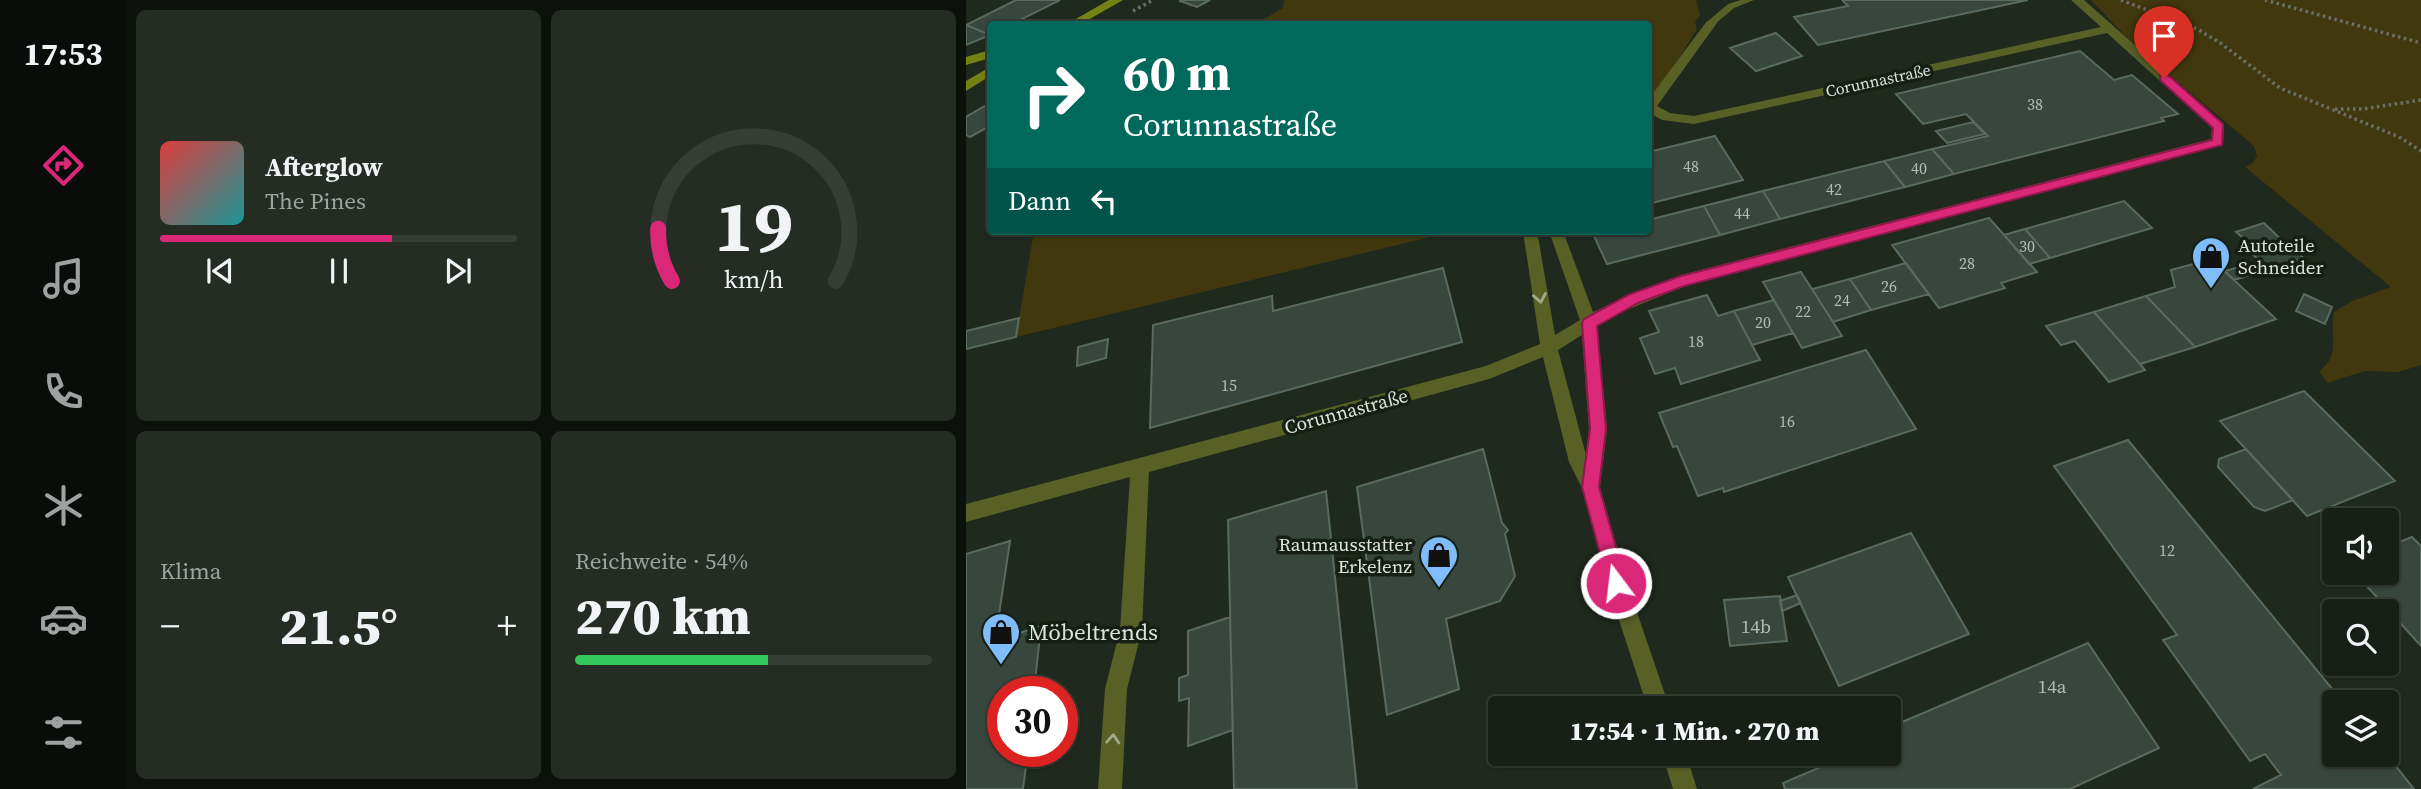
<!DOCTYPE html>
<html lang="de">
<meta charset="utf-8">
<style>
body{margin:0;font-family:"Source Serif 4",serif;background:#242c23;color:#f1f3f6;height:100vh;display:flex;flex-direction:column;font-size:26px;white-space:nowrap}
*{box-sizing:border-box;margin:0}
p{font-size:23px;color:#9ea2a1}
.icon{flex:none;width:38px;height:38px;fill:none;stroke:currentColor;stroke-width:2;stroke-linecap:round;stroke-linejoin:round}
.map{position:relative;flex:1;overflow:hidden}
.details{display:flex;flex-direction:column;gap:10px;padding:10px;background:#0d110c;width:840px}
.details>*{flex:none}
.hud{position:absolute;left:21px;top:21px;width:665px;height:214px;border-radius:7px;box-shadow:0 2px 5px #0004,0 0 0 2px #363d35;background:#00695c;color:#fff;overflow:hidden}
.buttons{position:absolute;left:1356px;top:508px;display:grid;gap:14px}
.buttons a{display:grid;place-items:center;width:77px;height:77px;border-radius:7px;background:#171f16;box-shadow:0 2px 5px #0004,0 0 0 2px #363d35;font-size:35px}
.speed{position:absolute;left:21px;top:676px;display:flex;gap:14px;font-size:35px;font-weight:700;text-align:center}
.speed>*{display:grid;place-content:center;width:91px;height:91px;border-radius:50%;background:#171f16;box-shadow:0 2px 5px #0004,0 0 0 2px #363d35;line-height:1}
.speed .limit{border:10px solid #d22;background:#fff;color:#111}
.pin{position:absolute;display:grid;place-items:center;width:60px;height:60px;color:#fff;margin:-72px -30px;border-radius:50% 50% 50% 0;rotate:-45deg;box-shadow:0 0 7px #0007}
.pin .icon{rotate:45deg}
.me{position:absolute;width:77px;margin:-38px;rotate:345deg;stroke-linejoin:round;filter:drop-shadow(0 0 5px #0008)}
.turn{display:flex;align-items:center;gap:24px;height:147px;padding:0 21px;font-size:32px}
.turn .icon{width:91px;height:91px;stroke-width:2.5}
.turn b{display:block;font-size:49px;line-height:60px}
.then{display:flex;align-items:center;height:66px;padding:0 21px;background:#0003;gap:14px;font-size:26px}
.big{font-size:52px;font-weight:800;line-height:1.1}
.details .widget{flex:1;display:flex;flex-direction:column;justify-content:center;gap:10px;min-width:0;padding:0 24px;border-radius:10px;background:#242c23}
.details .dial{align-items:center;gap:0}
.dial svg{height:182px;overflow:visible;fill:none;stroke:#363d35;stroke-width:7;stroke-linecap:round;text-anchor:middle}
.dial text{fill:#f1f3f6;stroke:none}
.song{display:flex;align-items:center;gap:21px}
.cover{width:84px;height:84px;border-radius:10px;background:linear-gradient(135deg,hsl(0 70% 55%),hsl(180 70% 35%))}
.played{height:7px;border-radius:4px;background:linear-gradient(90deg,#db2777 65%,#363d35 65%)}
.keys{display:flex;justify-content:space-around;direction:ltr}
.heat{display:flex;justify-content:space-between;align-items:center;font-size:38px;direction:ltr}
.charge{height:10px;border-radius:5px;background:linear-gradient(90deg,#34c759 54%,#363d35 0)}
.details .tiles{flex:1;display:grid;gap:10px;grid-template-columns:repeat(2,1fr)}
.trip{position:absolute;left:522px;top:696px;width:413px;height:70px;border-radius:7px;background:#171f16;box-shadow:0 2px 5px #0004,0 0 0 2px #363d35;font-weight:800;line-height:70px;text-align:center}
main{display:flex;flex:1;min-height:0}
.tabs{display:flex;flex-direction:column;width:126px;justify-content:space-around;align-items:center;background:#090c09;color:#9ea2a1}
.tabs .icon{width:49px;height:49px}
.tabs .on{color:#db2777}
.tabs b{font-size:32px;color:#f1f3f6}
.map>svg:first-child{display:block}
.green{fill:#42380e}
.building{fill:#37473e;stroke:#596a60;stroke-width:2}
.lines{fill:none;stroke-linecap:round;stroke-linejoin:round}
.path{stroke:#697267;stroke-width:3.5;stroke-dasharray:2.5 3.5;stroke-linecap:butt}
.service{fill:#586026;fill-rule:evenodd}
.minor{fill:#586026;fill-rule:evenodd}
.secondary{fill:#748115;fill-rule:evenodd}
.oneway{stroke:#a1a88a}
.route{fill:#db2777;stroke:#8e194d;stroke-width:2}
.labels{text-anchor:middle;stroke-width:7;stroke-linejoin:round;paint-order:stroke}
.far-street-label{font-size:16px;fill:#dde3db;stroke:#161f13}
.number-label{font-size:16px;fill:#b4bcb4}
.poi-label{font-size:19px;fill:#dde3db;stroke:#161f13;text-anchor:start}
.street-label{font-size:19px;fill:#dde3db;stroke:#161f13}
.near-number-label{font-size:19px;fill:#b4bcb4}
.near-poi-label{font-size:23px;fill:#dde3db;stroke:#161f13;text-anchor:start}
</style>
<main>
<nav class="tabs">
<b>17:53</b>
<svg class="icon on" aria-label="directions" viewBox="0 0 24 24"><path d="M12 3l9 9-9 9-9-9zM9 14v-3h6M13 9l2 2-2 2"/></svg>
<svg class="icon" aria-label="music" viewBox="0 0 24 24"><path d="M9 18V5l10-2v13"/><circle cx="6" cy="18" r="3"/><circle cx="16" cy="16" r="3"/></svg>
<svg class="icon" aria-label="phone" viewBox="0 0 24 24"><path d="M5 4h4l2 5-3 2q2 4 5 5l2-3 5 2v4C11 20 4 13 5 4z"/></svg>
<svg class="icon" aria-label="climate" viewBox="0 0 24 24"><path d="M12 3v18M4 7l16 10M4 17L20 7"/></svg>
<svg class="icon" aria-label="car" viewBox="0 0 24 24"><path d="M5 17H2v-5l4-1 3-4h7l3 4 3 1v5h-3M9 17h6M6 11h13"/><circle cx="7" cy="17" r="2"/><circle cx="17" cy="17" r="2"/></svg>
<svg class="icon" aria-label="filters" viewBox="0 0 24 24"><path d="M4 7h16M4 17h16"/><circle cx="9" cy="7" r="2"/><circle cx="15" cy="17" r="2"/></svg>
</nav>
<section class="details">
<div class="tiles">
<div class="widget">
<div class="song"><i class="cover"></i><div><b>Afterglow</b><p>The Pines</p></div></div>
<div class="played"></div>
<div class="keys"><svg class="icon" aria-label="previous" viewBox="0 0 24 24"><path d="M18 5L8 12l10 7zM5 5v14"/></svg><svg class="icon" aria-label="pause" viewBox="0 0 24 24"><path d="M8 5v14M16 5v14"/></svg><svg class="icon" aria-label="next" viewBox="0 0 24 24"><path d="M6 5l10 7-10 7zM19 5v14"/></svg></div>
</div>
<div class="widget dial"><svg viewBox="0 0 100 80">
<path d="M14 69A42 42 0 1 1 86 69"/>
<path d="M14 69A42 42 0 0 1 8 46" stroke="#db2777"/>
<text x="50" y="56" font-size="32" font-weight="700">19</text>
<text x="50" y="72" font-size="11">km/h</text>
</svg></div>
<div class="widget"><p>Klima</p>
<div class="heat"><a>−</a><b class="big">21.5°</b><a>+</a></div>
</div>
<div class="widget"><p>Reichweite · 54%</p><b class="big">270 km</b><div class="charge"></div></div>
</div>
</section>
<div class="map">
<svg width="1455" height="789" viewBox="0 0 1455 789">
<rect width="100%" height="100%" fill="#1f291d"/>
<!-- green -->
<path class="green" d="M318 0H730L734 15 729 22 731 29 701 78 683 99 682 24H290L317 8Z
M1125 0H1455V365L1432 372 1399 371 1361 383 1353 371C1376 355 1363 335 1368 312L1386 301 1425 287 1279 167 1286 164 1291 156 1288 146 1168 45Z
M68 231H489L50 337Z"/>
<!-- building -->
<path class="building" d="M50 0H94L46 24H24V35L0 25Z
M215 0H244L231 7 214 1Z
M876 0H1062L852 45 828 17 882 6Z
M0 25 24 35 0 45Z
M810 33 836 56 790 71 764 48Z
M1114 51 1148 80 1166 75 1212 114 1195 118 1198 121 988 174 966 149 1022 136 1000 114 957 124 930 94Z
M24 103V126L4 137 0 135V117Z
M1007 122 1019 134 981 143 970 131Z
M749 136 777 180 682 204V152Z
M966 149 988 174 939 187 918 161Z
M918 161 939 187 814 219 797 191Z
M797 191 814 219 754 235 738 206Z
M1158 201 1186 228 1084 258 1059 229Z
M738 206 754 235 641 264 627 234 682 231V220Z
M1023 218 1071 272 1035 283 1039 288 973 308 926 245Z
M1298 223 1324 248 1338 258 1303 269 1284 252 1291 250 1270 232Z
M1059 229 1084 258 1063 264 1038 235Z
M1294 261 1303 269 1268 280 1259 271Z
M940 263 963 294 905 310 884 279Z
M1227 264 1244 272 1255 268 1310 319 1229 347 1180 296 1209 287 1205 270Z
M477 268 496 342 184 428 187 325 306 296 307 311Z
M835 272 876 336 836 348 797 282Z
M884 279 905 310 867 322 846 289Z
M1338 294 1366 307 1359 324 1330 311Z
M741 295 752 316 768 311 794 360 715 384 709 368 689 374 674 338 693 332 683 311Z
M1180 296 1229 347 1174 364 1128 312Z
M808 300 827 333 786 345 768 311Z
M1128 312 1174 364 1179 370 1143 382 1109 341 1095 345 1080 326Z
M53 318 50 337 0 349V331Z
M142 339 140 358 111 366 112 347Z
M900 350 950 429 758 492 757 488 732 496 711 446 707 447 693 413Z
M1338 391 1429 481 1341 516 1254 421Z
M1162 440 1377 702H1368V754H1420L1448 789H1287L1315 775 1299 754 1284 761 1197 640 1211 635 1088 466Z
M517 449 536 523 542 530 539 534 549 576 534 601 480 619 493 689 421 715 391 487Z
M1280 449 1327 500 1299 511 1288 507 1252 467 1253 459Z
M360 491 391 789H268L262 520Z
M945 533 1003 634 873 686 822 577Z
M1446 537 1455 546V646L1388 572H1421V547Z
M44 541 29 641 75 626 68 691H37V751H62L57 789H0V554Z
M831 595 835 603 816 611 814 601Z
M814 596 821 641 764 646 758 600Z
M264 617 267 730 222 746 223 698 213 701V678L222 675V631Z
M1122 643 1193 748 1104 789H819L817 783 885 754H922V728Z"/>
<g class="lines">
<!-- path -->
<path class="path" d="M1155 0 1231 29 1253 42 1314 88 1433 137 1455 151
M1299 0 1455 43
M167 11 187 0
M1369 109H1397L1455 100"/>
<!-- service -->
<path class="service" d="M775 0H788L768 8 748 25H742V21L762 4Z"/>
<!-- minor -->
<path class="minor" d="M1105 0H1118L1258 124 1257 145 719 286 646 316 631 325 641 429 634 487 661 583 704 709H682L641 583 616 488 603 462 577 357 523 379 183 472 176 630 161 689 156 789H132L139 689 154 630 164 477 0 522V504L520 366 574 344 557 231H571L589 335 614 320 583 231H597L627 312 715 275 1245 139 1246 128 1141 33 728 124 696 120 682 112V100L741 21 751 23 691 106 704 113 728 116 1135 27ZM616 335 623 429 620 455 592 350Z
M696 754H720L731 789H707Z"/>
<!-- secondary -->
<path class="secondary" d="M143 0H157L115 24H101Z
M24 50V58L0 65V57Z
M24 67V76L0 91V81Z"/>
</g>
<!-- one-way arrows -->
<defs><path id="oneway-chevron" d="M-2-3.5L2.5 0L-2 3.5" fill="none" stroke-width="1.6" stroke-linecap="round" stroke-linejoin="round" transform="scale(1.75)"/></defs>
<g class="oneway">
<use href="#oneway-chevron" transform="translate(574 298) rotate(80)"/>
<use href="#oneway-chevron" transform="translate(147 739) rotate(-86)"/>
</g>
<!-- route -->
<path class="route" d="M1194 75H1202L1257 124 1256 145 718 286 672 303 631 326 640 429 633 487 660 583 657 590 650 592 644 590 616 487 624 429 616 323 618 319 662 295 715 276 1246 140 1247 128 1194 80Z"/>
<!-- icons -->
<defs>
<symbol id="shop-pin" viewBox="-11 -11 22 30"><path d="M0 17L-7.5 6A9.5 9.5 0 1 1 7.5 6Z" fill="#7fbdfa" stroke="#161f13"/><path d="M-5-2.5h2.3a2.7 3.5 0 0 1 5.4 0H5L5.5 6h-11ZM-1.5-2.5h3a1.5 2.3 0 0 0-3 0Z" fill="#111"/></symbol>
</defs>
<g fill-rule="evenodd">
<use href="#shop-pin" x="1223" y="234" width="44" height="60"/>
<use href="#shop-pin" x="451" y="533" width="44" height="60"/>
<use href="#shop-pin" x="13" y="610" width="44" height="60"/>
</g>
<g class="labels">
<!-- far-street labels -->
<g class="far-street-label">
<text transform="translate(912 80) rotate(-12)" y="6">Corunnastraße</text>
</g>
<!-- number labels -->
<g class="number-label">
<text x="1069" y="110">38</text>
<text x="725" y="172">48</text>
<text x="953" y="174">40</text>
<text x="868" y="195">42</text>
<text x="776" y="219">44</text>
<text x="1061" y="252">30</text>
<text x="1001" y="269">28</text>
<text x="923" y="292">26</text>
<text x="876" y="306">24</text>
<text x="837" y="317">22</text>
<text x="797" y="328">20</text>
<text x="730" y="347">18</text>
<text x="263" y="391">15</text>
<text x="821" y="427">16</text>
<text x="1201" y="556">12</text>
</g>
<!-- poi labels -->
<g class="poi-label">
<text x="1272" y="252">Autoteile<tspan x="1272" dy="22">Schneider</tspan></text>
<text x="446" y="551" text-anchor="end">Raumausstatter<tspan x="446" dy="22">Erkelenz</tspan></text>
</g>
<!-- street labels -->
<g class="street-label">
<text transform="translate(380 411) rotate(-15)" y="7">Corunnastraße</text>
</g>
<!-- near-number labels -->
<g class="near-number-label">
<text x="790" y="633">14b</text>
<text x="1086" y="693">14a</text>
</g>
<!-- near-poi labels -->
<g class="near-poi-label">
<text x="62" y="640">Möbeltrends</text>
</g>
</g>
</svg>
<div class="buttons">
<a><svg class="icon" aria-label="sound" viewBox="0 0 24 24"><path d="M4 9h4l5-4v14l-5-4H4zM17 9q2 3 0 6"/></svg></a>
<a><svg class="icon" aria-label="search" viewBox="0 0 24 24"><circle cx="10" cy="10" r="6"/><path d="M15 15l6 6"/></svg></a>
<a><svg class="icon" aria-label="layers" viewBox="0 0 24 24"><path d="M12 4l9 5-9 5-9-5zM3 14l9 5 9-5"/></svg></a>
</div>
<div class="speed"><div class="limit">30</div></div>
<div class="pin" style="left:1198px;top:78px;background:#d93025"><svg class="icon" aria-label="arrive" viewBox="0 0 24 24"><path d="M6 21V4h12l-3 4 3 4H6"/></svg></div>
<svg class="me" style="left:650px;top:583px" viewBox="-20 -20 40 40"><circle r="17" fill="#db2777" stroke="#fff" stroke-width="3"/><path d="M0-11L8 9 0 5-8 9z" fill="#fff"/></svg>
<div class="trip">17:54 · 1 Min. · 270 m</div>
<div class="hud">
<div class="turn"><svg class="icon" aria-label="right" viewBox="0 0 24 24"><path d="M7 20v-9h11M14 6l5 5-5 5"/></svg><div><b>60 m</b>Corunnastraße</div></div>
<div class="then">Dann<svg class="icon" aria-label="left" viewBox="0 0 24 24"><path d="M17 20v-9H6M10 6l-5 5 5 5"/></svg></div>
</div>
</div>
</main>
